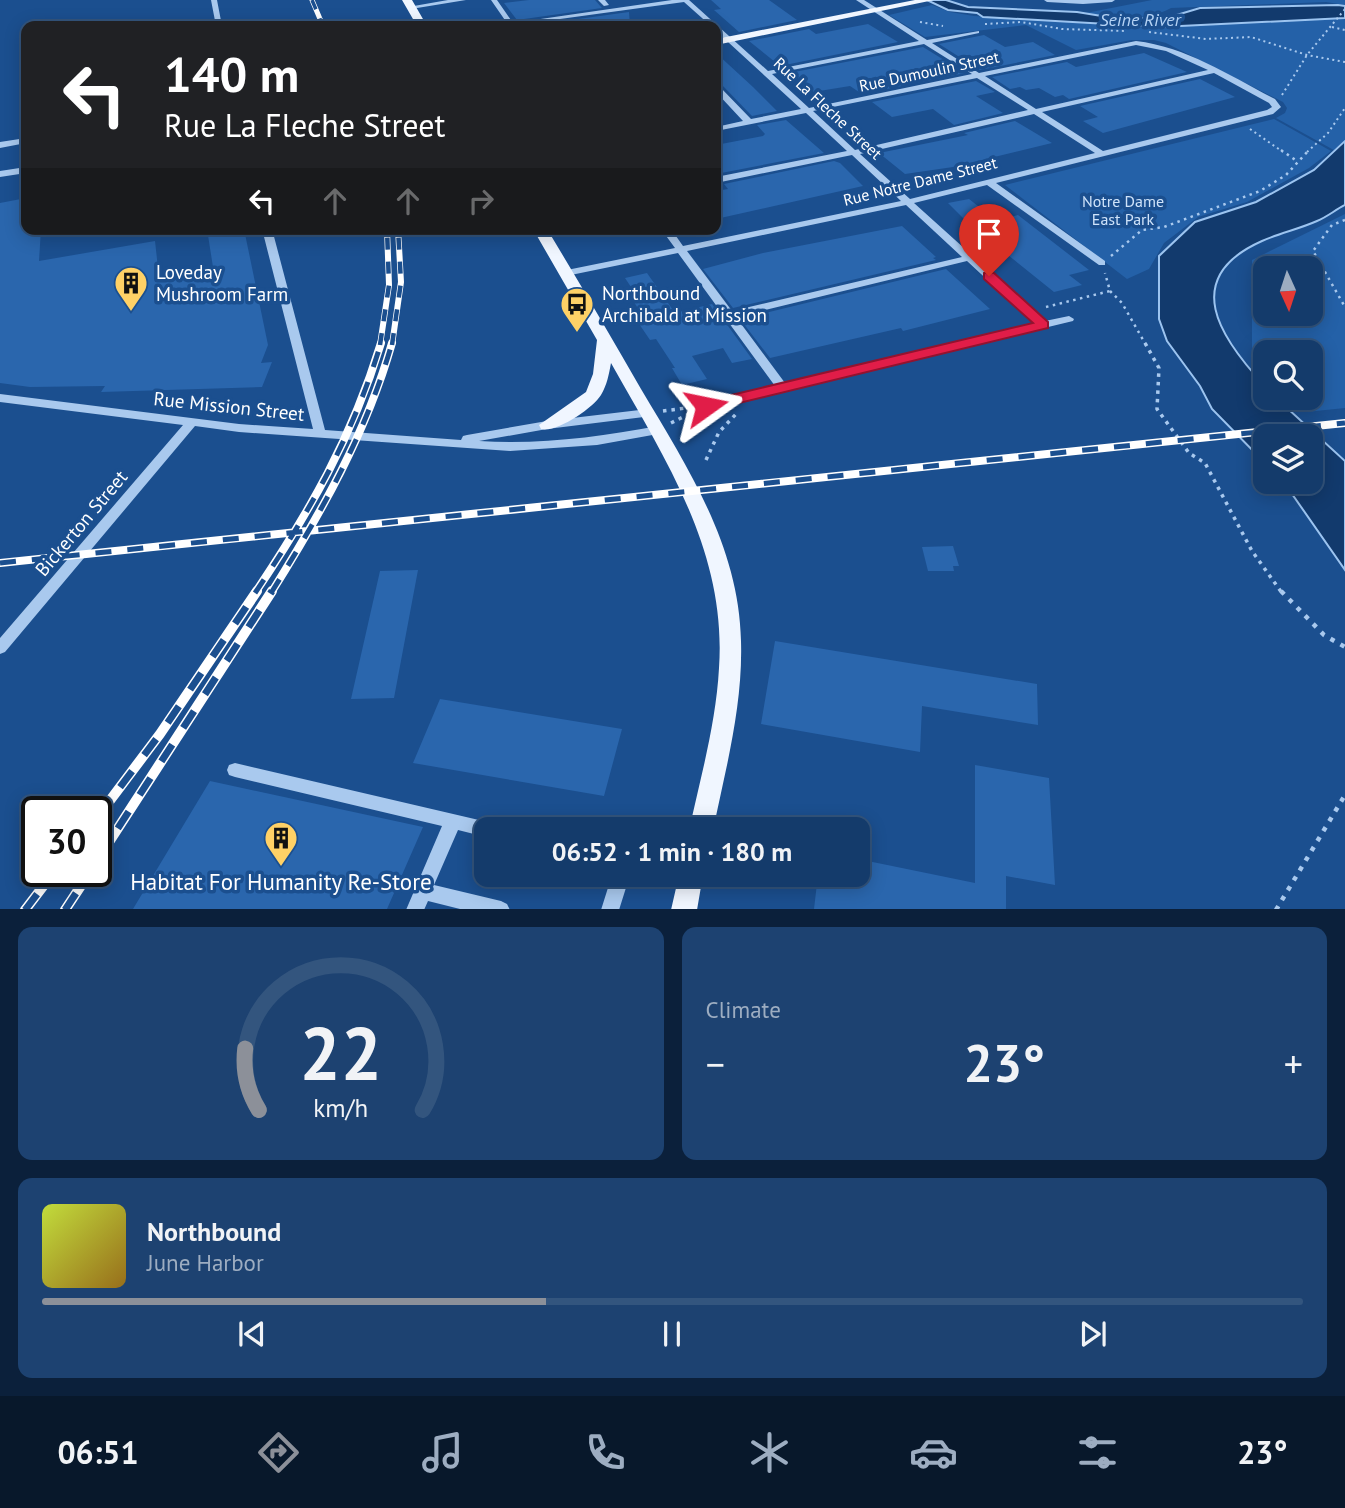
<!DOCTYPE html>
<meta charset="utf-8">
<style>
body{margin:0;font-family:"PT Sans",sans-serif;background:#1d4271;color:#f1f3f6;height:100vh;display:flex;flex-direction:column;font-size:26px;white-space:nowrap}
*{box-sizing:border-box;margin:0}
p{font-size:23px;color:#9dadc1}
.icon{flex:none;width:38px;height:38px;fill:none;stroke:currentColor;stroke-width:2;stroke-linecap:round;stroke-linejoin:round}
.map{position:relative;height:909px;overflow:hidden}
.sheet{display:flex;flex-direction:column;gap:18px;padding:18px;background:#0b203b;flex:1}
.sheet>*{flex:none}
.top-card{position:absolute;left:21px;top:21px;width:700px;height:214px;border-radius:14px;box-shadow:0 4px 18px #0003,0 0 0 2px #33557e;background:#202124;color:#fff;overflow:hidden}
.needle{width:46px;rotate:177deg}
.tools{position:absolute;left:1253px;top:256px;display:grid;gap:14px}
.tools a{display:grid;place-items:center;width:70px;height:70px;border-radius:14px;background:#143b6b;box-shadow:0 4px 18px #0003,0 0 0 2px #33557e;font-size:35px}
.speed{position:absolute;left:21px;top:796px;display:flex;gap:14px;font-size:35px;font-weight:700;text-align:center}
.speed>*{display:grid;place-content:center;width:91px;height:91px;border-radius:50%;background:#143b6b;box-shadow:0 4px 18px #0003,0 0 0 2px #33557e;line-height:1}
.speed .limit{border:4px solid #111;border-radius:10px;background:#fff;color:#111}
.pin{position:absolute;display:grid;place-items:center;width:60px;height:60px;color:#fff;margin:-72px -30px;border-radius:50% 50% 50% 0;rotate:-45deg;box-shadow:0 0 7px #0007}
.pin .icon{rotate:45deg}
.me{position:absolute;width:77px;margin:-38px;rotate:78deg;stroke-linejoin:round;filter:drop-shadow(0 0 5px #0008)}
.turn{display:flex;align-items:center;gap:24px;height:147px;padding:0 28px;font-size:32px}
.turn .icon{width:91px;height:91px;stroke-width:2.5}
.turn b{display:block;font-size:49px;line-height:60px}
.lanes{display:flex;align-items:center;height:66px;padding:0 28px;background:#0003;justify-content:center;gap:35px;direction:ltr}
.lanes .off{opacity:.35}
.big{font-size:52px;font-weight:700;line-height:1.1}
.sheet .tile{flex:1;display:flex;flex-direction:column;justify-content:center;gap:10px;min-width:0;padding:0 24px;border-radius:14px;background:#1d4271}
.sheet .dial{align-items:center;gap:0}
.dial svg{height:182px;overflow:visible;fill:none;stroke:#33557e;stroke-width:7;stroke-linecap:round;text-anchor:middle}
.dial text{fill:#f1f3f6;stroke:none}
.song{display:flex;align-items:center;gap:21px}
.cover{width:84px;height:84px;border-radius:10px;background:linear-gradient(135deg,hsl(70 70% 55%),hsl(40 70% 35%))}
.played{height:7px;border-radius:4px;background:linear-gradient(90deg,#8c9099 40%,#33557e 40%)}
.keys{display:flex;justify-content:space-around;direction:ltr}
.heat{display:flex;justify-content:space-between;align-items:center;font-size:38px;direction:ltr}
.sheet .tiles{flex:1;display:grid;gap:18px;grid-template-columns:1fr 1fr}
.tile:last-child{grid-column:span 2}
.trip{position:absolute;left:474px;top:817px;width:396px;height:70px;border-radius:14px;background:#143b6b;box-shadow:0 4px 18px #0003,0 0 0 2px #33557e;font-weight:700;line-height:70px;text-align:center}
.dock{display:flex;height:112px;justify-content:space-around;align-items:center;background:#08182b;color:#9dadc1}
.dock .icon{width:49px;height:49px}
.dock .selected{color:#8c9099}
.dock b{font-size:32px;color:#f1f3f6}
.map>svg:first-child{display:block}
.green{fill:#2461a8;fill-rule:evenodd}
.water{fill:#123a6d;stroke:#9cc4f0;stroke-width:2}
.building{fill:#2a66ad}
.lines{fill:none;stroke-linecap:round;stroke-linejoin:round}
.path-far3{stroke:#a9c9ee;stroke-width:2;stroke-dasharray:2 3.5;stroke-linecap:butt}
.path-far2{stroke:#a9c9ee;stroke-width:2.5;stroke-dasharray:2.5 4.5;stroke-linecap:butt}
.path-far1{stroke:#a9c9ee;stroke-width:3.5;stroke-dasharray:3.5 5;stroke-linecap:butt}
.path{stroke:#a9c9ee;stroke-width:4.5;stroke-dasharray:4.5 7;stroke-linecap:butt}
.minor{fill:#a9c9ee;fill-rule:evenodd}
.major{fill:#f0f6ff;fill-rule:evenodd}
.rail-far3-casing{stroke:#fff;stroke-width:5}
.rail-far2-casing{stroke:#fff;stroke-width:6}
.rail-far1-casing{stroke:#fff;stroke-width:8}
.rail-casing{stroke:#fff;stroke-width:10}
.rail-far3{stroke:#1b4f8f;stroke-width:3.5;stroke-dasharray:10;stroke-linecap:butt}
.rail-far2{stroke:#1b4f8f;stroke-width:4.5;stroke-dasharray:12;stroke-linecap:butt}
.rail-far1{stroke:#1b4f8f;stroke-width:5;stroke-dasharray:16;stroke-linecap:butt}
.rail{stroke:#1b4f8f;stroke-width:7;stroke-dasharray:20;stroke-linecap:butt}
.route{fill:#e11d48;stroke:#92132f;stroke-width:2}
.labels{text-anchor:middle;stroke-width:7;stroke-linejoin:round;paint-order:stroke}
.far-street-label{font-size:16px;fill:#fff;stroke:#1b4f8f}
.far-park-label{font-size:16px;fill:#cfe3fa;stroke:#1b4f8f}
.far-water-label{font-size:18px;font-style:italic;fill:#b5d3f5;stroke:#1b4f8f}
.poi-label{font-size:19px;fill:#fff;stroke:#1b4f8f;text-anchor:start}
.street-label{font-size:19px;fill:#fff;stroke:#1b4f8f}
.near-poi-label{font-size:23px;fill:#fff;stroke:#1b4f8f}
</style>
<div class="map">
<svg width="1345" height="910" viewBox="0 0 1345 910">
<rect width="100%" height="100%" fill="#1b4f8f"/>
<!-- green -->
<path class="green" d="M1152 0H1345V5L1326 2 1171 8C1144 23 1116 17 1086 13Z
M932 5 950 12 974 16 1159 25 1312 15 1345 17V148L1341 154 1276 118 1285 113 1287 108 1283 102 1166 43 1154 40H1132L1076 50 1026 25 925 37 889 15Z
M1274 119 1331 151 1309 168 1247 202 1198 217 1164 243 1149 269 1127 279 1005 185Z
M1345 214V408L1306 412 1294 397H1311V352H1265V364L1252 349V260ZM1265 268H1311V313H1265Z"/>
<!-- water -->
<path class="water" d="M927 0H946L968 7 1077 12 1120 19 1170 17 1200 8 1338 5 1345 6V18L1160 27 983 17 977 13 948 10Z
M1345 141V205C1335 210 1327 217 1317 221 1299 229 1280 233 1262 241 1179 278 1220 338 1265 386V397H1275L1345 461V570L1283 481H1311V436H1265V463L1212 409 1200 386 1167 341 1159 319V256L1195 222 1256 202 1314 170Z"/>
<!-- building -->
<path class="building" d="M529 0H595L602 8 517 20 504 3Z
M711 0H769L797 20 739 32 714 10 721 9Z
M629 12 630 26H604L600 22 527 26Z
M868 24 898 42 780 66 749 41 809 29 816 34Z
M984 35 1005 47 1033 42 1055 55 980 70 939 44Z
M923 47 965 73 862 94 850 86 813 92 789 73Z
M716 53 753 87 777 111 752 116 721 84 716 83Z
M1144 53 1187 72 1069 99 1063 95 1055 97 1039 88 1026 90 1020 87 1010 89 992 77 1067 62 1076 67Z
M1200 79 1235 97 1103 133 1083 121 1098 117 1080 106Z
M976 81 995 92 976 96 1003 113 954 125 933 109 892 117 872 102Z
M786 120 824 153 716 174V145L763 136 765 134 757 125Z
M1015 121 1052 143 953 167 905 174 879 153 968 135 964 133Z
M834 161 840 163 863 186 716 219V191L728 189 724 184Z
M26 198V229H41L39 261 155 241 159 277 213 267 207 229H244L268 345 261 363 272 362 262 387 101 392 105 386 30 387 0 383V203Z
M969 199 997 221 1018 215 1089 270 1069 275 1082 285 1054 292 993 243 988 244 967 226H971L948 203Z
M902 226 936 257 933 258 936 260 733 308 703 269 763 253Z
M946 269 990 309 903 331 901 328 770 358 740 319Z
M647 273 675 313 712 304 752 359 732 363 723 348 692 356 707 379 682 385 672 368H675L656 339 650 340 631 312 639 310 629 294 635 293 625 278Z
M953 546 959 566H953L954 571H928L922 547Z
M418 570 394 698 351 699 380 571Z
M775 641 1037 684 1038 725 922 706 920 752 761 724Z
M440 699 622 729 604 796 413 763Z
M975 765 1049 778 1055 885 1006 876V909H814L818 875H858V859L975 883Z
M210 781 423 827 387 909H133Z"/>
<g class="lines">
<!-- path-far3 -->
<path class="path-far3" d="M920 22 943 26
M985 24 1021 22 1062 29 1127 31
M1332 27 1345 30
M1149 32 1206 39 1251 37 1307 55 1345 62
M1282 95 1307 55 1345 9
M1250 129 1283 152
M1307 152 1328 133 1345 108"/>
<!-- path-far2 -->
<path class="path-far2" d="M1281 150 1297 161
M1345 220 1332 225 1313 251 1345 307
M1111 256 1142 230 1164 227 1260 191 1286 175 1309 150
M1110 291 1122 303 1146 345
M1046 307 1110 291 1105 273"/>
<!-- path-far1 -->
<path class="path-far1" d="M1145 343 1159 368 1157 409 1189 453 1205 463 1252 551 1282 593
M663 411 694 407
M671 423 695 411
M706 460 719 432 737 413"/>
<!-- path -->
<path class="path" d="M1281 591 1324 635 1345 647
M1276 910 1345 795"/>
<!-- minor -->
<path class="minor" d="M211 0H217L222 26H216Z
M448 0H466L411 9 408 7Z
M491 0H497L513 23 672 0H689L768 71 919 41 856 0H864L927 40 979 31V33L932 43 979 73 1136 41C1187 47 1230 76 1275 99L1281 107 1273 114 996 183 1105 261V265H1099L987 185 914 203 1045 321 1069 316 1074 319 1073 321 706 410 702 409 700 406 702 403 775 386 678 253 566 276 561 273 562 271 675 248 661 229H671L683 246 901 201 852 155 716 183V177L847 151 806 113 716 131V127L743 121 716 92V86H719L751 119 801 109 716 31V26H711L684 2 509 26ZM924 44 972 74 809 108 772 74ZM1136 45 1166 51 1208 70 1036 109 985 76ZM1214 73 1269 103 1272 107 1267 110 1103 151 1042 112ZM977 78 1028 110 855 150 813 111ZM1034 114 1095 153 910 199 860 154ZM906 205 962 257 732 311 687 251ZM967 261 1035 324 785 383 736 317Z
M598 0H605L609 5 604 6Z
M1044 0H1115L1112 2 1083 4 1047 2Z
M26 138V143L0 148V142Z
M26 167V173L0 177V171Z
M262 229H272L325 430 461 440 463 436 467 435 547 421 648 409 654 413 652 416 547 429 479 441C539 445 599 437 658 426L664 430 658 434 597 445 510 451 239 432 195 426 5 652 0 654V638L183 425 0 402V394L239 424 313 429Z
M235 763 496 824 498 830H486V837L458 830 434 885 501 901 507 904 510 910H464L428 901 424 910H406L442 826 235 777 229 775 227 770 229 765Z
M612 875H630L619 910H601Z"/>
<!-- major -->
<path class="major" d="M402 0H412L427 26H417Z
M915 0H934L716 45V39Z
M533 229H547C579 282 610 335 641 389 688 468 739 546 741 641 743 705 726 768 713 830H689C701 776 716 723 719 668 727 552 665 459 611 363 609 374 607 385 601 395 593 408 557 433 541 429L539 425 586 392 593 374 597 340Z
M679 875H703L697 910H671Z"/>
<defs>
<path id="rail-far3" d="M312 0 323 26"/>
<path id="rail-far2" d="M380 345 389 285 387 229
M392 345 401 282 398 229"/>
<path id="rail-far1" d="M0 563 1345 423
M255 593C310 511 352 438 381 343
M271 593C321 513 366 434 392 343"/>
<path id="rail" d="M96 819 160 734 257 591
M96 862 272 591
M25 910 54 872
M65 910 90 872"/>
</defs>
<!-- rail-far3 casing -->
<use href="#rail-far3" class="rail-far3-casing"/>
<!-- rail-far2 casing -->
<use href="#rail-far2" class="rail-far2-casing"/>
<!-- rail-far1 casing -->
<use href="#rail-far1" class="rail-far1-casing"/>
<!-- rail casing -->
<use href="#rail" class="rail-casing"/>
<!-- rail-far3 -->
<use href="#rail-far3" class="rail-far3"/>
<!-- rail-far2 -->
<use href="#rail-far2" class="rail-far2"/>
<!-- rail-far1 -->
<use href="#rail-far1" class="rail-far1"/>
<!-- rail -->
<use href="#rail" class="rail"/>
</g>
<!-- route -->
<path class="route" d="M989 272 994 273 1048 322V328L706 411 699 406 706 401 1033 323 984 279V273Z"/>
<!-- icons -->
<defs>
<symbol id="building-pin" viewBox="-11 -11 22 30"><path d="M0 17L-7.5 6A9.5 9.5 0 1 1 7.5 6Z" fill="#ffd166" stroke="#1b4f8f"/><path d="M-4-6H4V6H1V3H-1V6H-4ZM-2.5-4.3h1.7v1.8h-1.7ZM.8-4.3h1.7v1.8H.8ZM-2.5-1h1.7V.8h-1.7ZM.8-1h1.7V.8H.8Z" fill="#111"/></symbol>
<symbol id="bus-pin" viewBox="-11 -11 22 30"><path d="M0 17L-7.5 6A9.5 9.5 0 1 1 7.5 6Z" fill="#ffd166" stroke="#1b4f8f"/><path d="M-5-6H5V4H4V6H2V4H-2V6H-4V4H-5ZM-3.5-4V0h7V-4ZM-3.5 1.2v1.5H-2V1.2ZM2 1.2v1.5H3.5V1.2Z" fill="#111"/></symbol>
</defs>
<g fill-rule="evenodd">
<use href="#building-pin" x="112" y="264" width="38" height="52"/>
<use href="#bus-pin" x="558" y="285" width="38" height="52"/>
<use href="#building-pin" x="262" y="819" width="38" height="52"/>
</g>
<g class="labels">
<!-- far-street labels -->
<g class="far-street-label">
<text transform="translate(929 71) rotate(-12)" y="6">Rue Dumoulin Street</text>
<text transform="translate(828 108) rotate(43)" y="6">Rue La Fleche Street</text>
<text transform="translate(920 181) rotate(-14)" y="6">Rue Notre Dame Street</text>
</g>
<!-- far-park labels -->
<g class="far-park-label">
<text x="1123" y="207">Notre Dame<tspan x="1123" dy="18">East Park</tspan></text>
</g>
<!-- far-water labels -->
<g class="far-water-label">
<text x="1140" y="26">Seine River</text>
</g>
<!-- poi labels -->
<g class="poi-label">
<text x="156" y="279">Loveday<tspan x="156" dy="22">Mushroom Farm</tspan></text>
<text x="602" y="300">Northbound<tspan x="602" dy="22">Archibald at Mission</tspan></text>
</g>
<!-- street labels -->
<g class="street-label">
<text transform="translate(229 406) rotate(6)" y="7">Rue Mission Street</text>
<text transform="translate(81 523) rotate(-50)" y="7">Bickerton Street</text>
</g>
<!-- near-poi labels -->
<g class="near-poi-label">
<text x="281" y="890">Habitat For Humanity Re-Store</text>
</g>
</g>
</svg>
<div class="tools">
<a><svg class="needle" viewBox="-14 -14 28 28"><path d="M0-13l5 13h-10z" fill="#e53935"/><path d="M0 13l5-13h-10z" fill="#9dadc1"/></svg></a>
<a><svg class="icon" aria-label="search" viewBox="0 0 24 24"><circle cx="10" cy="10" r="6"/><path d="M15 15l6 6"/></svg></a>
<a><svg class="icon" aria-label="layers" viewBox="0 0 24 24"><path d="M12 4l9 5-9 5-9-5zM3 14l9 5 9-5"/></svg></a>
</div>
<div class="speed"><div class="limit">30</div></div>
<div class="pin" style="left:989px;top:276px;background:#d93025"><svg class="icon" aria-label="arrive" viewBox="0 0 24 24"><path d="M6 21V4h12l-3 4 3 4H6"/></svg></div>
<svg class="me" style="left:706px;top:406px" viewBox="-20 -20 40 40"><path d="M0-17L14 15 0 8-14 15z" fill="#e11d48" stroke="#fff" stroke-width="4"/></svg>
<div class="trip">06:52 · 1 min · 180 m</div>
<div class="top-card">
<div class="turn"><svg class="icon" aria-label="left" viewBox="0 0 24 24"><path d="M17 20v-9H6M10 6l-5 5 5 5"/></svg><div><b>140 m</b>Rue La Fleche Street</div></div>
<div class="lanes"><svg class="icon" aria-label="left" viewBox="0 0 24 24"><path d="M17 20v-9H6M10 6l-5 5 5 5"/></svg><svg class="icon off" aria-label="ahead" viewBox="0 0 24 24"><path d="M12 20V5M6 11l6-6 6 6"/></svg><svg class="icon off" aria-label="ahead" viewBox="0 0 24 24"><path d="M12 20V5M6 11l6-6 6 6"/></svg><svg class="icon off" aria-label="right" viewBox="0 0 24 24"><path d="M7 20v-9h11M14 6l5 5-5 5"/></svg></div>
</div>
</div>
<section class="sheet">
<div class="tiles">
<div class="tile dial"><svg viewBox="0 0 100 80">
<path d="M14 69A42 42 0 1 1 86 69"/>
<path d="M14 69A42 42 0 0 1 8 42" stroke="#8c9099"/>
<text x="50" y="56" font-size="32" font-weight="700">22</text>
<text x="50" y="72" font-size="11">km/h</text>
</svg></div>
<div class="tile"><p>Climate</p>
<div class="heat"><a>−</a><b class="big">23°</b><a>+</a></div>
</div>
<div class="tile">
<div class="song"><i class="cover"></i><div><b>Northbound</b><p>June Harbor</p></div></div>
<div class="played"></div>
<div class="keys"><svg class="icon" aria-label="previous" viewBox="0 0 24 24"><path d="M18 5L8 12l10 7zM5 5v14"/></svg><svg class="icon" aria-label="pause" viewBox="0 0 24 24"><path d="M8 5v14M16 5v14"/></svg><svg class="icon" aria-label="next" viewBox="0 0 24 24"><path d="M6 5l10 7-10 7zM19 5v14"/></svg></div>
</div>
</div>
</section>
<nav class="dock">
<b>06:51</b>
<svg class="icon selected" aria-label="directions" viewBox="0 0 24 24"><path d="M12 3l9 9-9 9-9-9zM9 14v-3h6M13 9l2 2-2 2"/></svg>
<svg class="icon" aria-label="music" viewBox="0 0 24 24"><path d="M9 18V5l10-2v13"/><circle cx="6" cy="18" r="3"/><circle cx="16" cy="16" r="3"/></svg>
<svg class="icon" aria-label="phone" viewBox="0 0 24 24"><path d="M5 4h4l2 5-3 2q2 4 5 5l2-3 5 2v4C11 20 4 13 5 4z"/></svg>
<svg class="icon" aria-label="climate" viewBox="0 0 24 24"><path d="M12 3v18M4 7l16 10M4 17L20 7"/></svg>
<svg class="icon" aria-label="car" viewBox="0 0 24 24"><path d="M5 17H2v-5l4-1 3-4h7l3 4 3 1v5h-3M9 17h6M6 11h13"/><circle cx="7" cy="17" r="2"/><circle cx="17" cy="17" r="2"/></svg>
<svg class="icon" aria-label="filters" viewBox="0 0 24 24"><path d="M4 7h16M4 17h16"/><circle cx="9" cy="7" r="2"/><circle cx="15" cy="17" r="2"/></svg>
<b>23°</b>
</nav>
